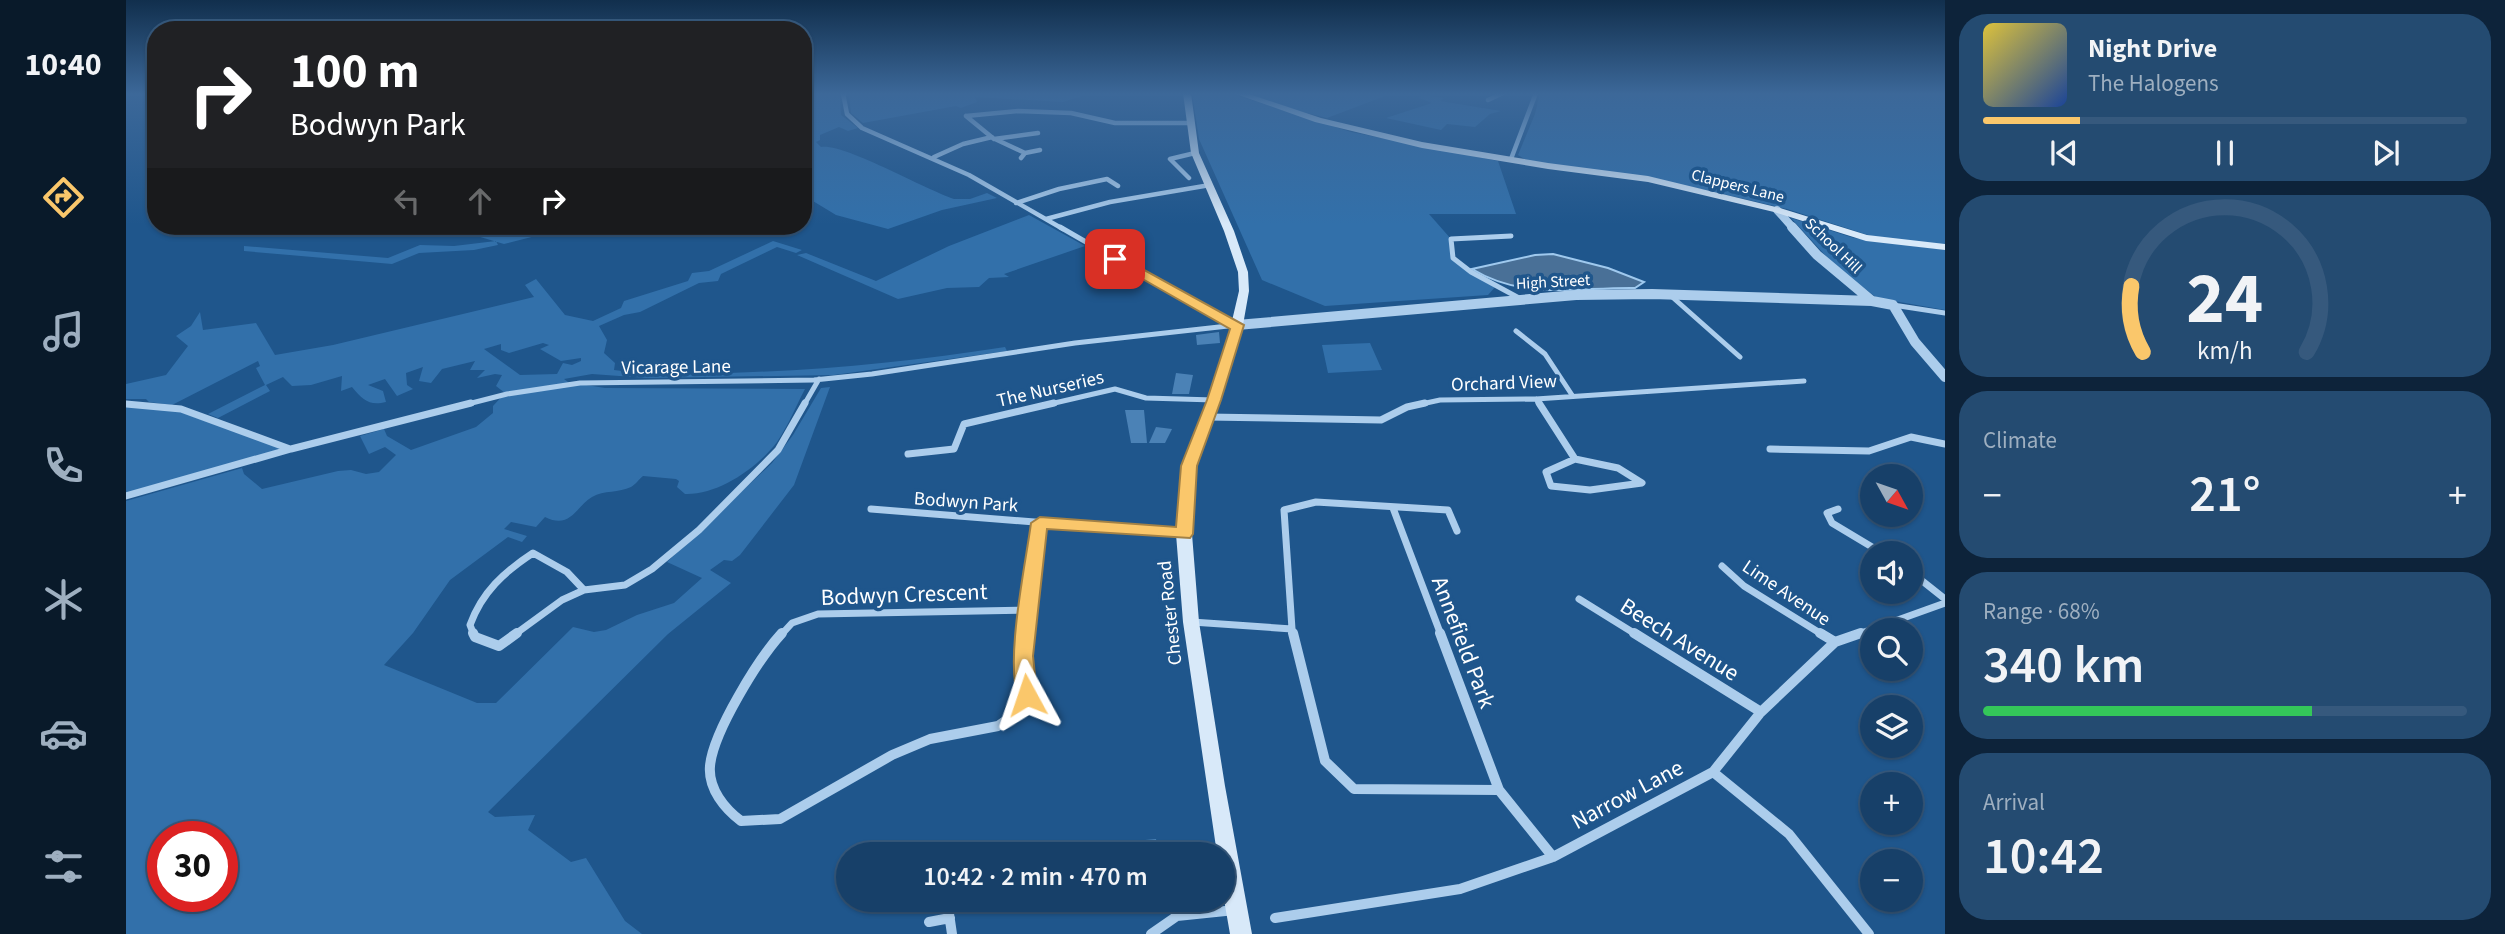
<!DOCTYPE html>
<meta charset="utf-8">
<style>
body{margin:0;font-family:"Source Sans 3",sans-serif;background:#244b71;color:#f1f3f6;height:100vh;display:flex;flex-direction:column;font-size:26px;white-space:nowrap}
*{box-sizing:border-box;margin:0}
p{font-size:23px;color:#9eafc0}
.icon{flex:none;width:38px;height:38px;fill:none;stroke:currentColor;stroke-width:2;stroke-linecap:round;stroke-linejoin:round}
.map{position:relative;flex:1;overflow:hidden}
.sheet{display:flex;flex-direction:column;gap:14px;padding:14px;background:#0d233a;width:560px}
.sheet>*{flex:none}
.guide{position:absolute;left:21px;top:21px;width:665px;height:214px;border-radius:28px;box-shadow:0 2px 5px #0004,0 0 0 2px #36597d;background:#202124;color:#fff;overflow:hidden}
.needle{width:46px;rotate:130deg}
.buttons{position:absolute;left:1734px;top:464px;display:grid;gap:14px}
.buttons a{display:grid;place-items:center;width:63px;height:63px;border-radius:50%;background:#174069;box-shadow:0 2px 5px #0004,0 0 0 2px #36597d;font-size:35px}
.speed{position:absolute;left:21px;top:821px;display:flex;gap:14px;font-size:35px;font-weight:700;text-align:center}
.speed>*{display:grid;place-content:center;width:91px;height:91px;border-radius:50%;background:#174069;box-shadow:0 2px 5px #0004,0 0 0 2px #36597d;line-height:1}
.speed .limit{border:10px solid #d22;background:#fff;color:#111}
.pin{position:absolute;display:grid;place-items:center;width:60px;height:60px;color:#fff;margin:-30px;border-radius:14px;box-shadow:0 4px 10px #0006}
.me{position:absolute;width:77px;margin:-38px;rotate:355deg;stroke-linejoin:round;filter:drop-shadow(0 0 5px #0008)}
.turn{display:flex;align-items:center;gap:24px;height:147px;padding:0 28px;font-size:32px}
.turn .icon{width:91px;height:91px;stroke-width:2.5}
.turn b{display:block;font-size:49px;line-height:60px}
.lanes{display:flex;align-items:center;height:66px;padding:0 28px;background:#0003;justify-content:center;gap:35px;direction:ltr}
.lanes .off{opacity:.35}
.big{font-size:52px;font-weight:600;line-height:1.1}
.sheet .widget{flex:1;display:flex;flex-direction:column;justify-content:center;gap:10px;min-width:0;padding:0 24px;border-radius:28px;background:#244b71}
.sheet .dial{align-items:center;gap:0}
.dial svg{height:182px;overflow:visible;fill:none;stroke:#36597d;stroke-width:7;stroke-linecap:round;text-anchor:middle}
.dial text{fill:#f1f3f6;stroke:none}
.song{display:flex;align-items:center;gap:21px}
.cover{width:84px;height:84px;border-radius:10px;background:linear-gradient(135deg,hsl(50 70% 55%),hsl(220 70% 35%))}
.played{height:7px;border-radius:4px;background:linear-gradient(90deg,#fac76b 20%,#36597d 20%)}
.keys{display:flex;justify-content:space-around;direction:ltr}
.heat{display:flex;justify-content:space-between;align-items:center;font-size:38px;direction:ltr}
.charge{height:10px;border-radius:5px;background:linear-gradient(90deg,#34c759 68%,#36597d 0)}
.trip{position:absolute;left:710px;top:842px;width:399px;height:70px;border-radius:35px;background:#174069;box-shadow:0 2px 5px #0004,0 0 0 2px #36597d;font-weight:600;line-height:70px;text-align:center}
main{display:flex;flex:1;min-height:0}
.tab-bar{display:flex;flex-direction:column;width:126px;justify-content:space-around;align-items:center;background:#091a2a;color:#9eafc0}
.tab-bar .icon{width:49px;height:49px}
.tab-bar .current{color:#fac76b}
.tab-bar b{font-size:32px;color:#f1f3f6}
.map>svg:first-child{display:block}
.green{fill:#3270aa;fill-rule:evenodd}
.water{fill:#497097;stroke:#9fc9ee;stroke-width:2}
.building{fill:#4b82b6}
.lines{fill:none;stroke-linecap:round;stroke-linejoin:round}
.minor-far3{stroke:#accdec;stroke-width:4.5}
.minor-far2{stroke:#accdec;stroke-width:5}
.minor-far1{stroke:#accdec;stroke-width:7}
.minor{stroke:#accdec;stroke-width:10}
.tertiary-far1{stroke:#accdec;stroke-width:8}
.tertiary{stroke:#accdec;stroke-width:10}
.secondary{fill:#d8e9f9;fill-rule:evenodd}
.route{fill:#fac76b;stroke:#a28146;stroke-width:2}
.labels{text-anchor:middle;stroke-width:7;stroke-linejoin:round;paint-order:stroke}
.far-street-label{font-size:16px;fill:#fff;stroke:#1f568c}
.street-label{font-size:19px;fill:#fff;stroke:#1f568c}
.near-street-label{font-size:23px;fill:#fff;stroke:#1f568c}
</style>
<main>
<nav class="tab-bar">
<b>10:40</b>
<svg class="icon current" aria-label="directions" viewBox="0 0 24 24"><path d="M12 3l9 9-9 9-9-9zM9 14v-3h6M13 9l2 2-2 2"/></svg>
<svg class="icon" aria-label="music" viewBox="0 0 24 24"><path d="M9 18V5l10-2v13"/><circle cx="6" cy="18" r="3"/><circle cx="16" cy="16" r="3"/></svg>
<svg class="icon" aria-label="phone" viewBox="0 0 24 24"><path d="M5 4h4l2 5-3 2q2 4 5 5l2-3 5 2v4C11 20 4 13 5 4z"/></svg>
<svg class="icon" aria-label="climate" viewBox="0 0 24 24"><path d="M12 3v18M4 7l16 10M4 17L20 7"/></svg>
<svg class="icon" aria-label="car" viewBox="0 0 24 24"><path d="M5 17H2v-5l4-1 3-4h7l3 4 3 1v5h-3M9 17h6M6 11h13"/><circle cx="7" cy="17" r="2"/><circle cx="17" cy="17" r="2"/></svg>
<svg class="icon" aria-label="filters" viewBox="0 0 24 24"><path d="M4 7h16M4 17h16"/><circle cx="9" cy="7" r="2"/><circle cx="15" cy="17" r="2"/></svg>
</nav>
<div class="map">
<svg width="1819" height="934" viewBox="0 0 1819 934">
<rect width="100%" height="100%" fill="#1f568c"/>
<!-- green -->
<path class="green" d="M677 93H966L937 102 849 97 851 102 835 108 830 106 737 123 725 113 723 94 714 96 715 115 732 128 722 131 713 127 694 135V140L690 142 695 147C718 143 798 189 828 199H844L861 193 871 198 816 210 762 229 710 215 677 195Z
M1066 93H1103L1225 132 1372 161 1390 214H1303L1325 239 1327 259 1370 286 1362 295 1199 306 1136 280 1073 139Z
M1117 93H1267L1201 118 1168 110Z
M1414 93H1813L1819 96V246L1745 236 1661 209 1580 190 1400 160 1392 155 1409 114Z
M1297 95 1318 98 1314 101 1375 111 1364 114 1349 127 1321 124 1315 130 1260 118 1306 103 1293 98Z
M903 215 959 246 878 274 883 277 863 278 853 287 821 288 772 299 671 255 680 253 750 281 823 246Z
M1665 218 1728 238 1819 250V310L1751 298 1709 266Z
M317 226H449L378 244Z
M370 241 372 245 348 250 293 253 266 264 118 251V246L262 258 294 245 328 246Z
M647 241 676 250 670 253 651 247 595 274 592 281 573 283 514 312 498 315 473 326 481 340 478 353 489 363 488 370C534 377 581 374 627 372 712 369 795 360 879 347L881 351 708 375 521 378 466 374 438 379 442 382 479 388 679 389C670 406 662 426 651 442 631 468 593 495 559 494L551 487 553 481 550 479 517 476C513 479 509 485 505 487 493 493 478 490 466 497 450 506 445 530 419 517L410 527 385 522 378 529 401 536 396 542 382 537 324 580 287 633 258 665 351 703H370L447 627 468 632 480 630 511 615 548 603 576 578 541 562 646 463 667 435 695 388 704 387 668 485 614 555 606 561 598 560 584 570 605 583 542 634 362 812 369 817 409 815 402 830 445 862 460 858 499 921 516 934H0V501L116 468 118 474 136 489 212 471 225 470 240 474 253 472 270 455 259 447 243 454 234 436 258 429 261 436 285 450 350 427 367 413V406L379 393 370 386 376 375 369 374 351 378 359 370H344L349 361 316 369 305 383 293 381 297 367 280 373 281 385 287 389 271 396 259 379 242 385 257 391 260 402C243 406 237 400 226 387L215 391 216 376 185 385 166 386 157 377 140 385 144 391 92 418 82 414 139 385 130 368 134 366 132 361 46 405 23 402 20 399H0V384L40 375 62 346 50 336 65 326 74 312 77 330 130 323 149 355 207 345 408 297 399 285 410 279 439 315 467 321 495 308 498 301 562 281 566 273 583 271ZM417 343 423 345 414 349 435 361 455 358V361L446 365 437 363 431 374 394 375 358 349 375 344V350L383 353ZM37 836H96V896H37Z
M1244 343 1256 370 1202 373 1196 345Z
M0 405 52 411 156 449 0 493Z"/>
<!-- water -->
<path class="water" d="M1427 254 1482 268 1518 282 1509 288C1450 287 1399 301 1346 269L1409 255Z"/>
<!-- building -->
<path class="building" d="M1093 332 1094 343 1071 345 1070 335Z
M1050 373 1067 375 1063 394H1046Z
M999 410H1018L1021 443H1005Z
M1030 427 1046 429 1039 443H1023Z
M1030 839 1033 854H954V846Z"/>
<g class="lines">
<!-- minor-far3 -->
<path class="minor-far3" d="M717 93 721 114 736 128 843 175 937 229
M1362 100 1377 93
M840 116 892 111 945 113 989 123H1065
M840 116 868 139 912 133
M869 139 899 153
M808 157 837 144 866 137
M895 158 899 153 914 150
M1385 159 1410 93
M1063 178 1044 159 1069 153
M890 203 933 189 981 179 992 186
M920 219 984 202 1084 185"/>
<!-- minor-far2 -->
<path class="minor-far2" d="M934 227 1104 325
M1385 236 1325 239 1327 258 1345 272 1393 298
M1544 295 1614 357
M1767 305 1819 313
M1390 331 1419 354 1446 395
M1410 399 1414 405
M0 404 10 405
M338 405 381 394 454 383 688 380 746 374 949 343 1111 325
M678 405 693 379
M920 405 989 389 1020 398 1088 400
M1291 405 1314 400 1410 399 1678 381"/>
<!-- minor-far1 -->
<path class="minor-far1" d="M1413 403 1449 459
M0 404 55 409 164 449
M1081 417 1255 420 1281 407 1299 403
M1644 449 1743 451 1785 437 1819 444
M782 454 828 449 838 424 928 403
M1449 459 1492 468 1516 483 1464 490 1425 486 1420 472Z
M0 496 165 449 345 403
M1267 508 1315 635
M745 509 1058 534
M1712 509 1701 513 1706 523 1756 553
M1596 566 1618 586 1697 635
M1785 572 1819 599
M458 590 499 585 526 569 573 530 652 450 679 403
M1453 599 1511 635
M1066 622 1166 629 1167 635
M1166 629 1158 510 1190 502 1322 510 1331 531
M348 635 344 625C356 592 378 572 407 553L441 572 458 590
M388 635 436 600 458 590
M655 635 666 623 692 614 902 610
M900 635 913 522
M1730 635 1819 603"/>
<!-- minor -->
<path class="minor" d="M347 633 349 637 373 646 391 633
M656 633C633 658 587 732 584 766 582 789 599 809 615 821L654 819 766 755 804 739 872 726 889 714 901 695 897 656 900 633
M1167 633 1199 761 1228 789 1373 790
M1314 633 1373 790 1427 857
M1508 633 1635 712
M1694 633 1709 642
M1587 772 1663 834 1743 934
M821 900 826 934
M1149 918 1334 889 1427 857 1587 772 1635 712 1709 642 1735 633
M803 922 824 918
M1025 934 1051 916 1109 910"/>
<!-- tertiary-far1 -->
<path class="tertiary-far1" d="M1651 210 1668 229"/>
<!-- tertiary -->
<path class="tertiary" d="M1666 227 1691 255 1746 301
M1111 325 1450 295 1526 294 1746 301 1767 305 1789 342 1819 377"/>
<!-- secondary -->
<path class="secondary" d="M1057 93H1065L1073 153 1108 231 1122 272 1123 291 1117 325 1094 400 1070 466 1066 534 1073 622 1099 786 1126 934H1104L1097 894V854H1091L1057 622 1050 534 1056 466 1082 400 1105 325 1113 291 1112 272 1098 231 1065 153Z
M1107 93H1120L1195 118 1296 142 1422 163 1522 176 1654 208 1741 235 1819 244V250L1740 241 1648 212 1522 182 1422 169 1296 148 1189 122Z"/>
</g>
<!-- sky -->
<linearGradient id="sky" x2="0" y2="1"><stop stop-color="#112f4d"/><stop offset="0.42" stop-color="#3c6899"/><stop offset="1" stop-color="#3c6899" stop-opacity="0"/></linearGradient>
<rect width="1819" height="224" fill="url(#sky)"/>
<!-- route -->
<path class="route" d="M985 256H993L1118 325 1095 400 1071 466 1067 534 1064 538 921 529 907 656 911 695 908 701 901 703 894 701C877 668 900 562 905 523L914 517 1050 527 1055 466 1081 400 1104 329 985 261Z"/>
<g class="labels">
<!-- far-street labels -->
<g class="far-street-label">
<text transform="translate(1612 185) rotate(14)" y="6">Clappers Lane</text>
<text transform="translate(1708 245) rotate(44)" y="6">School Hill</text>
<text transform="translate(1427 281) rotate(-3)" y="6">High Street</text>
</g>
<!-- street labels -->
<g class="street-label">
<text transform="translate(550 366) rotate(-1)" y="7">Vicarage Lane</text>
<text transform="translate(1378 382) rotate(-2)" y="7">Orchard View</text>
<text transform="translate(924 388) rotate(-13)" y="7">The Nurseries</text>
<text transform="translate(840 501) rotate(4)" y="7">Bodwyn Park</text>
<text transform="translate(1661 592) rotate(34)" y="7">Lime Avenue</text>
<text transform="translate(1043 613) rotate(-96)" y="7">Chester Road</text>
</g>
<!-- near-street labels -->
<g class="near-street-label">
<text transform="translate(778 594) rotate(-2)" y="8">Bodwyn Crescent</text>
<text transform="translate(1554 639) rotate(32)" y="8">Beech Avenue</text>
<text transform="translate(1338 642) rotate(69)" y="8">Annefield Park</text>
<text transform="translate(1501 794) rotate(-28)" y="8">Narrow Lane</text>
</g>
</g>
</svg>
<div class="buttons">
<a><svg class="needle" viewBox="-14 -14 28 28"><path d="M0-13l5 13h-10z" fill="#e53935"/><path d="M0 13l5-13h-10z" fill="#9eafc0"/></svg></a>
<a><svg class="icon" aria-label="sound" viewBox="0 0 24 24"><path d="M4 9h4l5-4v14l-5-4H4zM17 9q2 3 0 6"/></svg></a>
<a><svg class="icon" aria-label="search" viewBox="0 0 24 24"><circle cx="10" cy="10" r="6"/><path d="M15 15l6 6"/></svg></a>
<a><svg class="icon" aria-label="layers" viewBox="0 0 24 24"><path d="M12 4l9 5-9 5-9-5zM3 14l9 5 9-5"/></svg></a>
<a>+</a>
<a>−</a>
</div>
<div class="speed"><div class="limit">30</div></div>
<div class="pin" style="left:989px;top:259px;background:#d93025"><svg class="icon" aria-label="arrive" viewBox="0 0 24 24"><path d="M6 21V4h12l-3 4 3 4H6"/></svg></div>
<svg class="me" style="left:901px;top:695px" viewBox="-20 -20 40 40"><path d="M0-17L14 15 0 8-14 15z" fill="#fac76b" stroke="#fff" stroke-width="4"/></svg>
<div class="trip">10:42 · 2 min · 470 m</div>
<div class="guide">
<div class="turn"><svg class="icon" aria-label="right" viewBox="0 0 24 24"><path d="M7 20v-9h11M14 6l5 5-5 5"/></svg><div><b>100 m</b>Bodwyn Park</div></div>
<div class="lanes"><svg class="icon off" aria-label="left" viewBox="0 0 24 24"><path d="M17 20v-9H6M10 6l-5 5 5 5"/></svg><svg class="icon off" aria-label="ahead" viewBox="0 0 24 24"><path d="M12 20V5M6 11l6-6 6 6"/></svg><svg class="icon" aria-label="right" viewBox="0 0 24 24"><path d="M7 20v-9h11M14 6l5 5-5 5"/></svg></div>
</div>
</div>
<section class="sheet">
<div class="widget">
<div class="song"><i class="cover"></i><div><b>Night Drive</b><p>The Halogens</p></div></div>
<div class="played"></div>
<div class="keys"><svg class="icon" aria-label="previous" viewBox="0 0 24 24"><path d="M18 5L8 12l10 7zM5 5v14"/></svg><svg class="icon" aria-label="pause" viewBox="0 0 24 24"><path d="M8 5v14M16 5v14"/></svg><svg class="icon" aria-label="next" viewBox="0 0 24 24"><path d="M6 5l10 7-10 7zM19 5v14"/></svg></div>
</div>
<div class="widget dial"><svg viewBox="0 0 100 80">
<path d="M14 69A42 42 0 1 1 86 69"/>
<path d="M14 69A42 42 0 0 1 9 40" stroke="#fac76b"/>
<text x="50" y="56" font-size="32" font-weight="700">24</text>
<text x="50" y="72" font-size="11">km/h</text>
</svg></div>
<div class="widget"><p>Climate</p>
<div class="heat"><a>−</a><b class="big">21°</b><a>+</a></div>
</div>
<div class="widget"><p>Range · 68%</p><b class="big">340 km</b><div class="charge"></div></div>
<div class="widget"><p>Arrival</p><b class="big">10:42</b></div>
</section>
</main>
